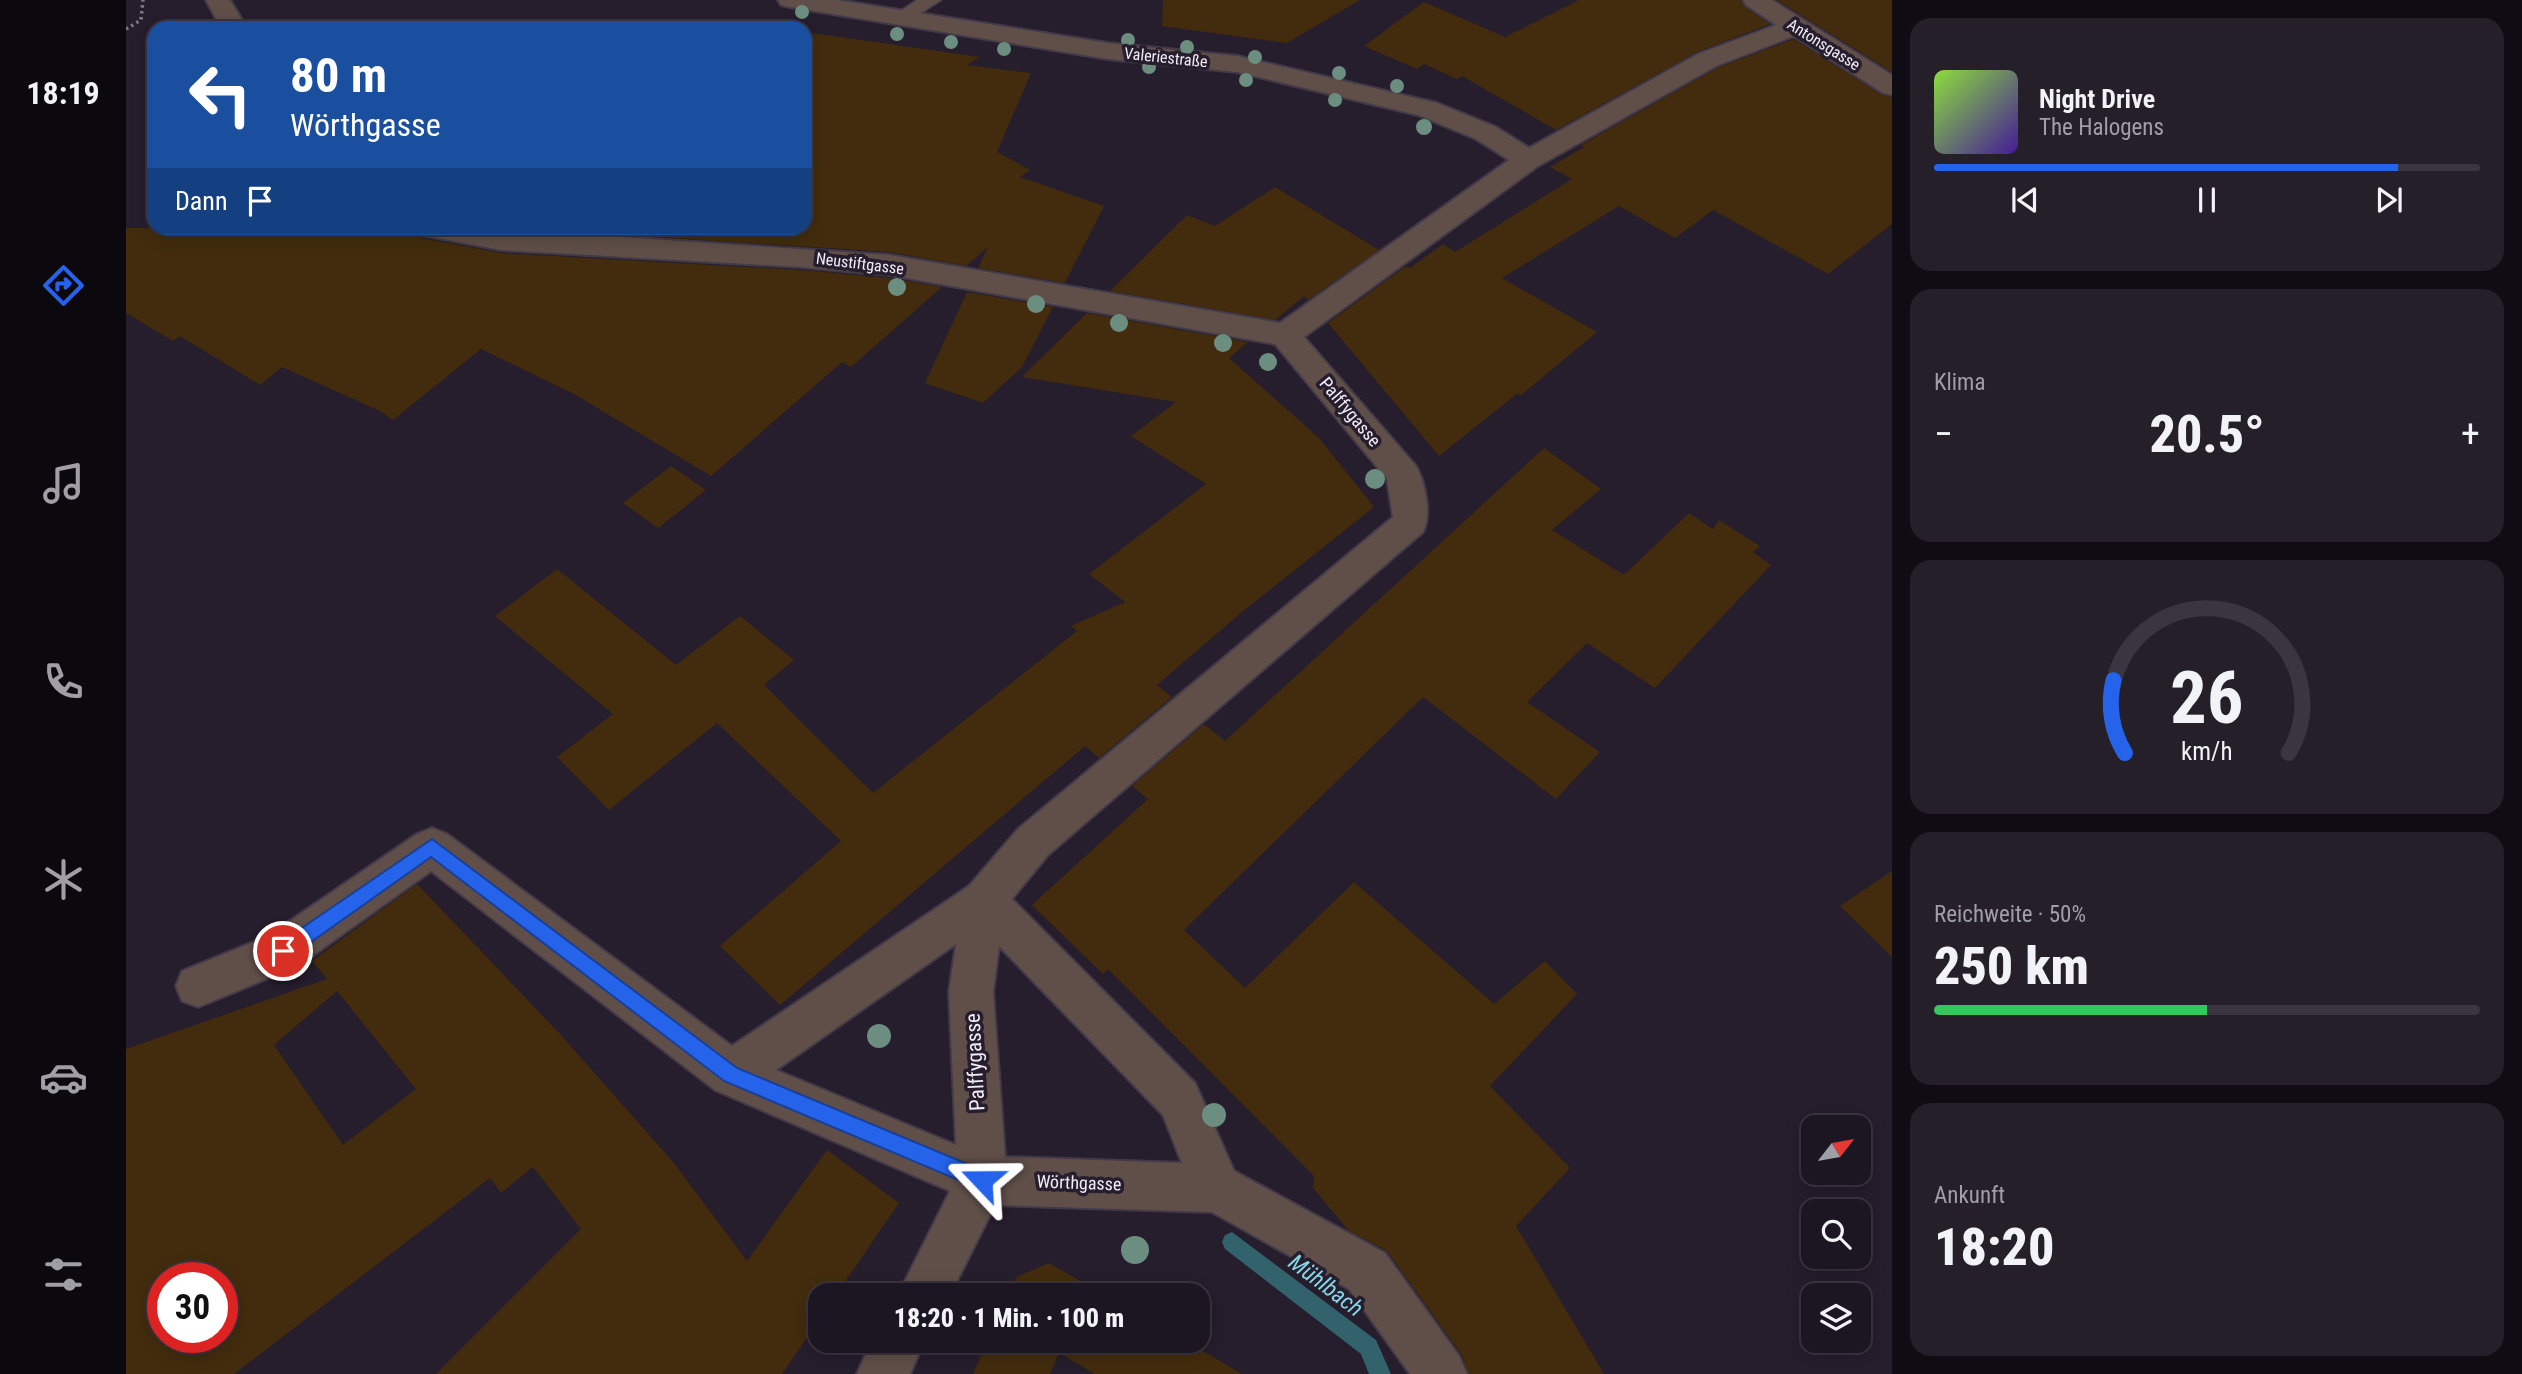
<!DOCTYPE html>
<html lang="de">
<meta charset="utf-8">
<style>
body{margin:0;font-family:"Roboto Condensed",sans-serif;background:#251f2a;color:#f1f3f6;height:100vh;display:flex;flex-direction:column;font-size:26px;white-space:nowrap}
*{box-sizing:border-box;margin:0}
p{font-size:23px;color:#a09fa5}
.icon{flex:none;width:38px;height:38px;fill:none;stroke:currentColor;stroke-width:2;stroke-linecap:round;stroke-linejoin:round}
.map{position:relative;flex:1;overflow:hidden}
.sheet{display:flex;flex-direction:column;gap:18px;padding:18px;background:#0f0c13;width:630px}
.sheet>*{flex:none}
.guide{position:absolute;left:21px;top:21px;width:665px;height:214px;border-radius:21px;box-shadow:0 4px 18px #0003,0 0 0 2px #3a3540;background:#1a4fa0;color:#fff;overflow:hidden}
.needle{width:46px;rotate:59deg}
.fabs{position:absolute;left:1675px;top:1115px;display:grid;gap:14px}
.fabs a{display:grid;place-items:center;width:70px;height:70px;border-radius:14px;background:#1c1622;box-shadow:0 4px 18px #0003,0 0 0 2px #3a3540;font-size:35px}
.speed{position:absolute;left:21px;top:1262px;display:flex;gap:14px;font-size:35px;font-weight:700;text-align:center}
.speed>*{display:grid;place-content:center;width:91px;height:91px;border-radius:50%;background:#1c1622;box-shadow:0 4px 18px #0003,0 0 0 2px #3a3540;line-height:1}
.speed .limit{border:10px solid #d22;background:#fff;color:#111}
.pin{position:absolute;display:grid;place-items:center;width:60px;height:60px;color:#fff;margin:-30px;border:4px solid #fff;border-radius:50%;box-shadow:0 2px 7px #0007}
.me{position:absolute;width:77px;margin:-38px;rotate:293deg;stroke-linejoin:round;filter:drop-shadow(0 0 5px #0008)}
.turn{display:flex;align-items:center;gap:24px;height:147px;padding:0 28px;font-size:32px}
.turn .icon{width:91px;height:91px;stroke-width:2.5}
.turn b{display:block;font-size:49px;line-height:60px}
.then{display:flex;align-items:center;height:66px;padding:0 28px;background:#0003;gap:14px;font-size:26px}
.big{font-size:52px;font-weight:800;line-height:1.1}
.sheet .tile{flex:1;display:flex;flex-direction:column;justify-content:center;gap:10px;min-width:0;padding:0 24px;border-radius:21px;background:#251f2a}
.sheet .dial{align-items:center;gap:0}
.dial svg{height:182px;overflow:visible;fill:none;stroke:#3a3540;stroke-width:7;stroke-linecap:round;text-anchor:middle}
.dial text{fill:#f1f3f6;stroke:none}
.song{display:flex;align-items:center;gap:21px}
.cover{width:84px;height:84px;border-radius:10px;background:linear-gradient(135deg,hsl(90 70% 55%),hsl(260 70% 35%))}
.played{height:7px;border-radius:4px;background:linear-gradient(90deg,#2563eb 85%,#3a3540 85%)}
.keys{display:flex;justify-content:space-around;direction:ltr}
.heat{display:flex;justify-content:space-between;align-items:center;font-size:38px;direction:ltr}
.charge{height:10px;border-radius:5px;background:linear-gradient(90deg,#34c759 50%,#3a3540 0)}
.trip{position:absolute;left:682px;top:1283px;width:402px;height:70px;border-radius:21px;background:#1c1622;box-shadow:0 4px 18px #0003,0 0 0 2px #3a3540;font-weight:800;line-height:70px;text-align:center}
main{display:flex;flex:1;min-height:0}
.menu{display:flex;flex-direction:column;width:126px;justify-content:space-around;align-items:center;background:#0b090e;color:#a09fa5}
.menu .icon{width:49px;height:49px}
.menu .on{color:#2563eb}
.menu b{font-size:32px;color:#f1f3f6}
.map>svg:first-child{display:block}
.lines{fill:none;stroke-linecap:round;stroke-linejoin:round}
.stream{fill:#32636c;fill-rule:evenodd}
.building{fill:#422c0d;fill-rule:evenodd}
.service-casing{stroke:#433a49;stroke-width:3}
.minor-casing{stroke:#433a49;stroke-width:4}
.path{stroke:#807987;stroke-width:3.5;stroke-dasharray:2.5 3.5;stroke-linecap:butt}
.service{fill:#604f49;fill-rule:evenodd}
.minor{fill:#604f49;fill-rule:evenodd}
.tree{fill:#6c8e81}
.route{fill:#2563eb;stroke:#184099;stroke-width:2}
.labels{text-anchor:middle;stroke-width:7;stroke-linejoin:round;paint-order:stroke}
.far-street-label{font-size:16px;fill:#f2ecf7;stroke:#261d2d}
.street-label{font-size:18px;fill:#f2ecf7;stroke:#261d2d}
.near-street-label{font-size:21px;fill:#f2ecf7;stroke:#261d2d}
.near-water-label{font-size:23px;font-style:italic;fill:#84d8e7;stroke:#261d2d}
</style>
<main>
<nav class="menu">
<b>18:19</b>
<svg class="icon on" aria-label="directions" viewBox="0 0 24 24"><path d="M12 3l9 9-9 9-9-9zM9 14v-3h6M13 9l2 2-2 2"/></svg>
<svg class="icon" aria-label="music" viewBox="0 0 24 24"><path d="M9 18V5l10-2v13"/><circle cx="6" cy="18" r="3"/><circle cx="16" cy="16" r="3"/></svg>
<svg class="icon" aria-label="phone" viewBox="0 0 24 24"><path d="M5 4h4l2 5-3 2q2 4 5 5l2-3 5 2v4C11 20 4 13 5 4z"/></svg>
<svg class="icon" aria-label="climate" viewBox="0 0 24 24"><path d="M12 3v18M4 7l16 10M4 17L20 7"/></svg>
<svg class="icon" aria-label="car" viewBox="0 0 24 24"><path d="M5 17H2v-5l4-1 3-4h7l3 4 3 1v5h-3M9 17h6M6 11h13"/><circle cx="7" cy="17" r="2"/><circle cx="17" cy="17" r="2"/></svg>
<svg class="icon" aria-label="filters" viewBox="0 0 24 24"><path d="M4 7h16M4 17h16"/><circle cx="9" cy="7" r="2"/><circle cx="15" cy="17" r="2"/></svg>
</nav>
<div class="map">
<svg width="1766" height="1374" viewBox="0 0 1766 1374">
<rect width="100%" height="100%" fill="#261d2d"/>
<g class="lines">
<!-- stream -->
<path class="stream" d="M1106 1232 1250 1340 1265 1374H1243L1235 1354 1099 1249 1096 1242 1099 1235Z"/>
</g>
<!-- building -->
<path class="building" d="M1037 0H1234L1161 43 1036 26Z
M1453 0H1614L1619 7 1644 24 1571 52 1430 130 1336 76 1331 79 1298 64 1291 69 1238 46 1298 2 1379 37Z
M1651 0H1766V72Z
M679 32 854 57 841 65 905 73 871 152 904 170 894 177 978 206 939 283 852 268 862 247 840 266 764 252 390 228H679Z
M1668 39 1756 95 1766 97V224L1702 274 1587 210 1549 238 1493 206 1376 278 1471 332 1394 396 1392 393 1313 456 1202 323 1280 266 1284 268 1317 244 1329 252 1446 179 1424 167 1458 147 1455 145 1591 68Z
M1149 187 1253 250 1182 300 1178 296 1149 320 984 291 1061 215 1089 226Z
M0 228H289L296 238 375 253 675 270 764 278 816 287 725 367 716 362 585 476 448 394 355 349 267 420 254 411 156 367 134 385 54 336 47 341 0 313Z
M841 292 927 307 896 367 857 403 799 383Z
M961 313 1122 342 1103 358 1193 438 1248 507 1116 612 1031 685 1046 697 973 758 959 746 654 1005 594 946 715 841 591 723 483 810 431 757 487 714 369 616 431 569 550 665 614 616 668 660 638 685 747 793 951 631 945 626 999 602 963 574 1080 484 1005 436 1050 402 896 377Z
M1418 448 1475 489 1426 530 1498 575 1563 513 1587 529 1593 520 1634 546 1627 552 1645 565 1529 688 1461 643 1401 702 1474 752 1430 799 1297 697 1058 930 1119 988 1228 882 1368 1004 1419 961 1451 994 1364 1086 1444 1168 1390 1226 1478 1374H1343L1335 1354 1261 1251 1223 1231 1187 1188 1188 1176 982 969 977 974 906 905 1022 799 1006 786 1078 724 1099 741Z
M545 466 580 490 532 528 497 503Z
M1766 871V957L1714 906Z
M291 884 434 1034 548 1163 621 1261 701 1150 773 1203 710 1295H695V1317L656 1374H310L455 1229 407 1167 375 1193 364 1178 108 1374H0V1049L201 979 186 961ZM211 991 290 1089 217 1145 148 1045ZM37 1278H96V1337H37Z
M923 1263 978 1295H882L890 1277Z
M862 1340H1058L1116 1374H969L933 1353 924 1374H847Z"/>
<g class="lines">
<defs>
<path id="service" d="M791 0H815L781 22H767L764 18Z"/>
<path id="minor" d="M80 0H104L121 28H95Z
M652 0H711L982 43 1111 56 1311 103 1370 127 1403 148 1572 54 1650 25 1620 5 1617 0H1646L1766 75V95L1757 93 1668 36 1590 66 1412 166 1178 337 1290 466C1299 482 1306 515 1297 532L922 855 886 899 1069 1083 1108 1171 1259 1253 1333 1356 1341 1374H1284L1223 1289 1086 1212 869 1205 824 1295H772L824 1191 589 1090 305 871 172 966 72 1007 56 1001 50 986 56 971 142 936 291 834 306 828 321 834 606 1046 843 886 892 829 1267 517 1261 479 1149 344 764 275 675 267 375 250 296 235 292 228H358L764 255 1154 323 1383 160 1350 139 1292 115 1111 72 982 59 664 7 655 5ZM830 944 823 992 830 1145 650 1070ZM873 946 1037 1115 1056 1163 879 1157 867 992Z
M746 1340H799L784 1374H731Z"/>
</defs>
<!-- service casing -->
<use href="#service" class="service-casing"/>
<!-- minor casing -->
<use href="#minor" class="minor-casing"/>
<!-- path -->
<path class="path" d="M0 29 15 20 17 0"/>
<!-- service -->
<use href="#service" class="service"/>
<!-- minor -->
<use href="#minor" class="minor"/>
</g>
<!-- trees -->
<g class="tree">
<circle cx="676" cy="12" r="7"/>
<circle cx="771" cy="34" r="7"/>
<circle cx="1002" cy="40" r="7"/>
<circle cx="825" cy="42" r="7"/>
<circle cx="1061" cy="47" r="7"/>
<circle cx="878" cy="49" r="7"/>
<circle cx="1129" cy="57" r="7"/>
<circle cx="1023" cy="67" r="7"/>
<circle cx="1213" cy="73" r="7"/>
<circle cx="1120" cy="80" r="7"/>
<circle cx="1271" cy="86" r="7"/>
<circle cx="1209" cy="100" r="7"/>
<circle cx="1298" cy="127" r="8"/>
<circle cx="771" cy="287" r="9"/>
<circle cx="910" cy="304" r="9"/>
<circle cx="993" cy="323" r="9"/>
<circle cx="1097" cy="343" r="9"/>
<circle cx="1142" cy="362" r="9"/>
<circle cx="1249" cy="479" r="10"/>
<circle cx="753" cy="1036" r="12"/>
<circle cx="1088" cy="1115" r="12"/>
<circle cx="1009" cy="1250" r="14"/>
</g>
<!-- route -->
<path class="route" d="M306 839 611 1068 863 1173 866 1180 863 1187 856 1190 598 1081 305 857 164 957 157 959 151 957 148 951 151 945Z"/>
<g class="labels">
<!-- far-street labels -->
<g class="far-street-label">
<text transform="translate(1698 44) rotate(32)" y="6">Antonsgasse</text>
<text transform="translate(1040 57) rotate(6)" y="6">Valeriestraße</text>
<text transform="translate(734 263) rotate(7)" y="6">Neustiftgasse</text>
</g>
<!-- street labels -->
<g class="street-label">
<text transform="translate(1224 412) rotate(50)" y="6">Palffygasse</text>
<text transform="translate(953 1183) rotate(2)" y="6">Wörthgasse</text>
</g>
<!-- near-street labels -->
<g class="near-street-label">
<text transform="translate(849 1062) rotate(-93)" y="7">Palffygasse</text>
</g>
<!-- near-water labels -->
<g class="near-water-label">
<text transform="translate(1200 1285) rotate(37)" y="8">Mühlbach</text>
</g>
</g>
</svg>
<div class="fabs">
<a><svg class="needle" viewBox="-14 -14 28 28"><path d="M0-13l5 13h-10z" fill="#e53935"/><path d="M0 13l5-13h-10z" fill="#a09fa5"/></svg></a>
<a><svg class="icon" aria-label="search" viewBox="0 0 24 24"><circle cx="10" cy="10" r="6"/><path d="M15 15l6 6"/></svg></a>
<a><svg class="icon" aria-label="layers" viewBox="0 0 24 24"><path d="M12 4l9 5-9 5-9-5zM3 14l9 5 9-5"/></svg></a>
</div>
<div class="speed"><div class="limit">30</div></div>
<div class="pin" style="left:157px;top:951px;background:#d93025"><svg class="icon" aria-label="arrive" viewBox="0 0 24 24"><path d="M6 21V4h12l-3 4 3 4H6"/></svg></div>
<svg class="me" style="left:856px;top:1180px" viewBox="-20 -20 40 40"><path d="M0-17L14 15 0 8-14 15z" fill="#2563eb" stroke="#fff" stroke-width="4"/></svg>
<div class="trip">18:20 · 1 Min. · 100 m</div>
<div class="guide">
<div class="turn"><svg class="icon" aria-label="left" viewBox="0 0 24 24"><path d="M17 20v-9H6M10 6l-5 5 5 5"/></svg><div><b>80 m</b>Wörthgasse</div></div>
<div class="then">Dann<svg class="icon" aria-label="arrive" viewBox="0 0 24 24"><path d="M6 21V4h12l-3 4 3 4H6"/></svg></div>
</div>
</div>
<section class="sheet">
<div class="tile">
<div class="song"><i class="cover"></i><div><b>Night Drive</b><p>The Halogens</p></div></div>
<div class="played"></div>
<div class="keys"><svg class="icon" aria-label="previous" viewBox="0 0 24 24"><path d="M18 5L8 12l10 7zM5 5v14"/></svg><svg class="icon" aria-label="pause" viewBox="0 0 24 24"><path d="M8 5v14M16 5v14"/></svg><svg class="icon" aria-label="next" viewBox="0 0 24 24"><path d="M6 5l10 7-10 7zM19 5v14"/></svg></div>
</div>
<div class="tile"><p>Klima</p>
<div class="heat"><a>−</a><b class="big">20.5°</b><a>+</a></div>
</div>
<div class="tile dial"><svg viewBox="0 0 100 80">
<path d="M14 69A42 42 0 1 1 86 69"/>
<path d="M14 69A42 42 0 0 1 9 37" stroke="#2563eb"/>
<text x="50" y="56" font-size="32" font-weight="700">26</text>
<text x="50" y="72" font-size="11">km/h</text>
</svg></div>
<div class="tile"><p>Reichweite · 50%</p><b class="big">250 km</b><div class="charge"></div></div>
<div class="tile"><p>Ankunft</p><b class="big">18:20</b></div>
</section>
</main>
